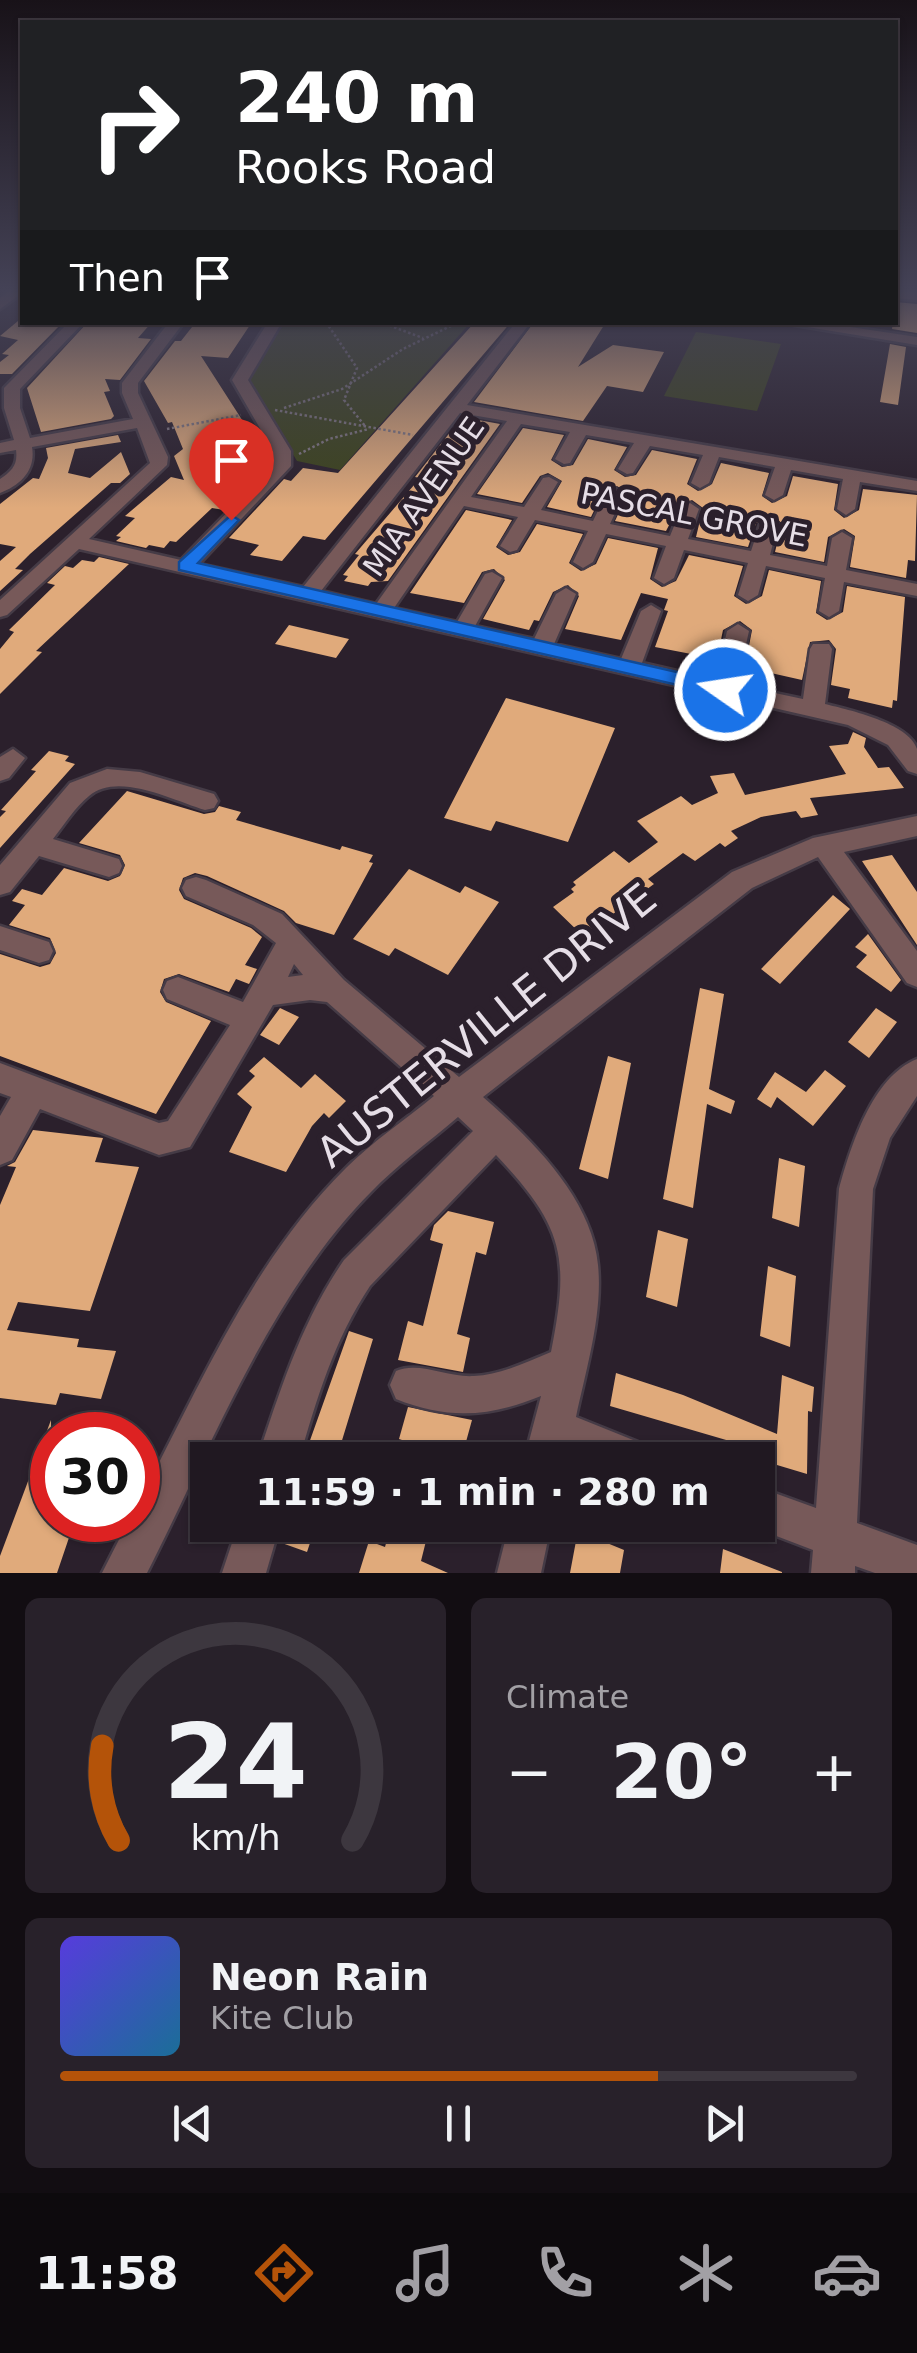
<!DOCTYPE html>
<meta charset="utf-8">
<style>
body{margin:0;font-family:"DejaVu Sans",sans-serif;background:#28212a;color:#f1f3f6;height:100vh;display:flex;flex-direction:column;font-size:38px;white-space:nowrap}
*{box-sizing:border-box;margin:0}
p{font-size:32px;color:#a2a0a5}
.icon{flex:none;width:55px;height:55px;fill:none;stroke:currentColor;stroke-width:2;stroke-linecap:round;stroke-linejoin:round}
.map{position:relative;height:1573px;overflow:hidden}
.side{display:flex;flex-direction:column;gap:25px;padding:25px;background:#120d12;flex:1}
.side>*{flex:none}
.top-card{position:absolute;left:20px;top:20px;width:878px;height:305px;border-radius:0px;box-shadow:0 2px 8px #0004,0 0 0 2px #3d373f;background:#202124;color:#fff;overflow:hidden}
.speed{position:absolute;left:30px;top:1412px;display:flex;gap:20px;font-size:50px;font-weight:700;text-align:center}
.speed>*{display:grid;place-content:center;width:130px;height:130px;border-radius:50%;background:#201821;box-shadow:0 2px 8px #0004,0 0 0 2px #3d373f;line-height:1}
.speed .limit{border:15px solid #d22;background:#fff;color:#111}
.pin{position:absolute;display:grid;place-items:center;width:85px;height:85px;color:#fff;margin:-102px -42px;border-radius:50% 50% 50% 0;rotate:-45deg;box-shadow:0 0 10px #0007}
.pin .icon{rotate:45deg}
.me{position:absolute;width:110px;margin:-55px;rotate:283deg;stroke-linejoin:round;filter:drop-shadow(0 0 8px #0008)}
.turn{display:flex;align-items:center;gap:35px;height:210px;padding:0 50px;font-size:45px}
.turn .icon{width:130px;height:130px;stroke-width:2.5}
.turn b{display:block;font-size:70px;line-height:85px}
.then{display:flex;align-items:center;height:95px;padding:0 50px;background:#0003;gap:20px;font-size:38px}
.big{font-size:75px;font-weight:700;line-height:1.1}
.side .card{flex:1;display:flex;flex-direction:column;justify-content:center;gap:15px;min-width:0;padding:0 35px;border-radius:15px;background:#28212a}
.side .dial{align-items:center;gap:0}
.dial svg{height:260px;overflow:visible;fill:none;stroke:#3d373f;stroke-width:7;stroke-linecap:round;text-anchor:middle}
.dial text{fill:#f1f3f6;stroke:none}
.song{display:flex;align-items:center;gap:30px}
.cover{width:120px;height:120px;border-radius:15px;background:linear-gradient(135deg,hsl(250 70% 55%),hsl(200 70% 35%))}
.played{height:10px;border-radius:5px;background:linear-gradient(90deg,#b45309 75%,#3d373f 75%)}
.keys{display:flex;justify-content:space-around;direction:ltr}
.heat{display:flex;justify-content:space-between;align-items:center;font-size:55px;direction:ltr}
.side .tiles{flex:1;display:grid;gap:25px;grid-template-columns:1fr 1fr}
.card:last-child{grid-column:span 2}
.trip{position:absolute;left:190px;top:1442px;width:585px;height:100px;border-radius:0px;background:#201821;box-shadow:0 2px 8px #0004,0 0 0 2px #3d373f;font-weight:700;line-height:100px;text-align:center}
.dock{display:flex;height:160px;justify-content:space-around;align-items:center;background:#0d0a0d;color:#a2a0a5}
.dock .icon{width:70px;height:70px}
.dock .active{color:#b45309}
.dock b{font-size:45px;color:#f1f3f6}
.map>svg:first-child{display:block}
.green{fill:#3d441c}
.building{fill:#e0aa7b}
.lines{fill:none;stroke-linecap:round;stroke-linejoin:round}
.minor-casing{stroke:#453b46;stroke-width:5}
.path{stroke:#827983;stroke-width:2.5;stroke-dasharray:2.5 2.5;stroke-linecap:butt}
.minor{fill:#775959;fill-rule:evenodd}
.route{fill:#1a73e8;stroke:#114b97;stroke-width:2.5}
.labels{text-anchor:middle;stroke-width:10;stroke-linejoin:round;paint-order:stroke}
.far-street-label{font-size:30px;fill:#e6dee7;stroke:#2b202c}
.near-street-label{font-size:42px;fill:#e6dee7;stroke:#2b202c}
</style>
<div class="map">
<svg width="917" height="1573" viewBox="0 0 917 1573">
<rect width="100%" height="100%" fill="#2b202c"/>
<!-- green -->
<path class="green" d="M282 323H470L340 470 297 461 247 378Z
M696 332 781 344 757 411 664 396Z"/>
<!-- building -->
<path class="building" d="M895 302 917 304V333L892 329Z
M18 321 63 322 12 374H0V362L9 355 2 354 18 340 0 336Z
M88 322H152L138 338 151 339 120 380 105 379 110 391 104 392 114 416 111 419 41 432 27 388Z
M196 322H252L228 358 201 356 246 426H243L261 458 269 457V463L224 510 212 508 176 542 170 541 164 548 149 545 146 548 116 541 121 537 116 536 135 518 125 516 171 477 184 480 174 456 183 449 172 422 168 423 144 381 175 341H181Z
M475 322H511L325 540 303 536 282 561 250 555 259 545 229 538 284 479 291 481 303 468 338 473Z
M534 322H606L578 367 613 345 664 352 643 392 607 386 583 421 474 402Z
M890 344 906 347 898 405 880 402Z
M462 417 500 424 388 581 371 582 368 586 344 581 348 576 343 575 359 555 355 554 420 478 415 477Z
M523 428 564 435 551 460 562 467 573 465 588 439 627 447 614 470 625 477 636 475 652 450 697 459 687 484 698 491 712 484 721 463 769 473 762 496 772 503 787 496 793 476 838 484 834 510 844 518 859 510 863 489 917 495 915 561 908 560 906 578 850 567 855 536 844 529 828 537 824 562 775 552 782 523 771 515 756 523 748 547 696 537 703 508 692 500 679 506 666 531 615 521 628 493 617 486 603 492 591 517 547 507 562 481 548 473 540 476 522 503 477 494Z
M118 435 121 442 75 449 68 473 90 478 121 452 130 474 120 483H111L30 554 15 569 23 570 0 591V561L16 547 0 544V504L33 478 39 479 48 458 46 448Z
M466 510 512 520 496 547 508 555 520 552 537 524 583 534 569 563 581 571 596 564 608 538 658 548 650 579 662 587 676 581 689 555 743 566 734 596 746 604 762 596 769 570 821 581 816 613 827 620 843 612 847 586 905 597 897 701 893 700 892 708 848 698 850 689 831 685 836 649 829 640 810 642 802 680 745 667 752 630 740 621 723 630 717 659 655 647 668 611 664 610 668 599 641 593 621 640 565 629 579 596 568 585 553 592 539 621 534 620 529 630 483 619 505 580 494 569 482 572 464 603 410 593Z
M99 557 129 564 36 651 42 652 0 694V649L14 632 9 630 55 585 47 583 65 566 73 568 82 560 94 562Z
M289 625 349 639 336 658 275 644Z
M506 698 615 728 568 842 496 821 491 831 444 818Z
M853 732 866 738 864 747 878 768 889 767 904 788 810 798 818 815 801 818 796 811 761 817 731 831 738 838 725 847 720 843 695 861 683 853 648 879 654 884 583 936 553 907 574 892 571 889 576 885 573 882 614 851 629 863 658 842 637 821 681 796 692 805 718 793 710 776 734 773 745 795 846 774 829 746 848 744Z
M49 751 69 756 65 761 75 764 0 848V817L6 811 1 810 36 771 31 770Z
M127 791 204 814 215 812 219 806 241 812 236 820 340 850 342 846 373 855 369 862 373 863 334 935 296 923 284 911 207 876 195 873 183 878 179 890 184 899 251 928 262 937 245 965 257 969 249 984 236 979 229 992 179 974 164 979 160 992 166 1002 211 1021 156 1114 0 1056V954L40 967 50 964 56 953 50 938 9 925 25 905 12 901 22 889 42 895 64 868 108 881 120 876 125 865 120 855 79 843Z
M892 855 917 892V945L862 861Z
M409 869 460 893 465 886 499 902 448 975 395 948 389 956 353 939Z
M833 895 850 909 780 984 761 969Z
M868 934 901 980 891 992 856 967 867 955 855 947Z
M700 988 724 994 709 1089 735 1101 731 1114 707 1104 693 1208 663 1199Z
M280 1008 299 1017 279 1045 260 1035Z
M876 1008 897 1022 869 1058 848 1042Z
M608 1056 631 1063 608 1179 579 1169Z
M264 1057 301 1088 315 1074 346 1101 329 1118 324 1113 312 1126 286 1172 229 1152 252 1107 237 1094 255 1076 249 1071Z
M825 1070 846 1086 813 1126 777 1097 771 1108 757 1099 775 1072 806 1092Z
M33 1130 103 1138 95 1162 139 1167 90 1311 18 1302 7 1330 79 1339 77 1347 116 1351 101 1399 60 1393 56 1405 0 1398V1205L16 1167 7 1166 15 1162Z
M779 1158 805 1166 799 1227 772 1218Z
M448 1211 494 1222 486 1255 476 1252 457 1334 470 1338 463 1372 398 1360 408 1321 423 1326 443 1244 430 1240 434 1225Z
M658 1230 688 1239 677 1307 646 1297Z
M768 1266 796 1276 790 1347 760 1336Z
M349 1331 373 1339 336 1460H303Z
M616 1373 683 1395 777 1434 782 1375 814 1387 812 1412 808 1411 807 1474 731 1451 733 1442 610 1406Z
M408 1407 472 1420 461 1460H409L414 1444 399 1439Z
M51 1420 52 1520H75L57 1573H0V1556Z
M283 1525H316L307 1552 279 1542Z
M391 1525H430L421 1561 448 1573H359L369 1541 385 1547Z
M579 1525H611L607 1543 624 1550 620 1573H570Z
M723 1549 782 1572V1573H720Z"/>
<g class="lines">
<defs>
<path id="minor" d="M12 288H22V293L0 309V298Z
M895 290 917 292V300L895 298Z
M69 322H84L20 389V408L30 438 133 419 122 393V383L169 322H184L138 383V393L168 457 167 465 89 539 181 560 273 465V451L232 380 268 322H282L248 380 291 451V466L199 564 303 587 516 322H531L467 405 917 481V491L860 482 855 509 846 515 837 509 843 479 791 470 783 495 774 500 765 495 775 467 719 457 709 483 700 488 691 483 703 455 650 446 633 473 627 474 618 469 634 443 586 435 570 463 564 464 555 459 570 432 521 424 471 497 524 507 543 478 549 477 558 482 541 510 593 521 606 494 615 489 624 494 610 524 670 536 681 509 690 503 699 509 688 539 751 551 760 524 769 518 778 524 770 555 827 566 832 538 842 532 852 538 846 570 917 584V596L844 582 839 611 829 617 819 611 825 578 766 566 758 595 748 601 738 595 748 563 684 550 674 578 664 584 654 578 666 546 606 534 593 562 583 568 573 562 588 531 535 520 517 550 510 552 500 546 518 517 464 506 394 608 457 622 485 574 492 572 502 578 475 626 534 639 556 594 566 588 576 594 554 644 621 659 641 611 651 605 661 611 642 663 716 680 727 631 738 624 749 631 737 685 803 699 810 649 813 644H829L832 649 825 704C849 710 909 723 917 749 917 756 917 767 917 774L908 771 888 745 848 725 79 549 7 615 0 617V600L150 463 137 428 32 447C36 470 21 485 0 493V479C12 471 18 465 16 450L0 453V443L14 440 4 408V388ZM460 413 507 421 376 604 321 591Z
M777 322H817L917 337V345Z
M13 749 25 758 9 778 0 781V757Z
M107 769 140 772 214 794 218 801 214 808 205 810C174 801 118 771 89 796 75 807 64 825 53 839L119 859 122 866 119 873 109 877 39 856 10 892 0 895V865L24 837 70 783Z
M917 816V836L844 852 917 951V987L907 983 818 857 752 888 483 1097C530 1138 592 1198 598 1265 603 1314 586 1369 576 1417L648 1446 655 1460H583L567 1454 566 1460H524L541 1396C490 1417 448 1420 396 1399L390 1385 396 1371C420 1361 448 1378 474 1376 501 1375 526 1362 551 1352 570 1257 564 1227 496 1155L370 1286C334 1340 317 1398 299 1460H257C280 1390 302 1321 344 1260L473 1131 458 1117C429 1142 397 1165 371 1192 272 1291 210 1449 147 1573H102L129 1520H138V1503C199 1388 252 1261 346 1168 372 1142 405 1120 434 1096L327 1002 310 1000 273 1005 190 1147 159 1155 40 1109 12 1160 0 1165V1116L11 1097 0 1093V1063L159 1123 168 1121 230 1025 167 999 163 990 167 981 178 977 243 1002 276 943 253 925 186 896 182 888 186 880 196 877 206 880 282 914 344 980 459 1077 732 872 813 838ZM294 964 303 975 288 977Z
M0 926 49 942 53 951 49 960 39 963 0 950Z
M917 1059V1096L890 1138 873 1189 857 1523 917 1545V1573H875L855 1566V1573H811L813 1550 748 1525H758V1487L816 1508 839 1189C851 1146 872 1077 917 1059Z
M238 1525H280L266 1573H222Z
M509 1525H551L541 1573H497Z"/>
</defs>
<!-- minor casing -->
<use href="#minor" class="minor-casing"/>
<!-- path -->
<path class="path" d="M104 322 154 326
M326 322 357 368 344 400 365 426
M380 322 423 338
M284 408 342 389 403 349 459 322
M275 410 413 435
M167 429 241 415
M299 454 329 439 369 429"/>
<!-- minor -->
<use href="#minor" class="minor"/>
</g>
<!-- sky -->
<linearGradient id="sky" x2="0" y2="1"><stop stop-color="#181218"/><stop offset="0.57" stop-color="#444256"/><stop offset="1" stop-color="#444256" stop-opacity="0"/></linearGradient>
<rect width="917" height="508" fill="url(#sky)"/>
<!-- route -->
<path class="route" d="M231 515 239 520 198 563 725 683 735 690 725 696 179 570V562Z"/>
<g class="labels">
<!-- far-street labels -->
<g class="far-street-label">
<text transform="translate(424 497) rotate(-55)" y="10">MIA AVENUE</text>
<text transform="translate(694 515) rotate(11)" y="10">PASCAL GROVE</text>
</g>
<!-- near-street labels -->
<g class="near-street-label">
<text transform="translate(486 1025) rotate(-39)" y="15">AUSTERVILLE DRIVE</text>
</g>
</g>
</svg>
<div class="speed"><div class="limit">30</div></div>
<div class="pin" style="left:231px;top:520px;background:#d93025"><svg class="icon" aria-label="arrive" viewBox="0 0 24 24"><path d="M6 21V4h12l-3 4 3 4H6"/></svg></div>
<svg class="me" style="left:725px;top:690px" viewBox="-20 -20 40 40"><circle r="17" fill="#1a73e8" stroke="#fff" stroke-width="3"/><path d="M0-11L8 9 0 5-8 9z" fill="#fff"/></svg>
<div class="trip">11:59 · 1 min · 280 m</div>
<div class="top-card">
<div class="turn"><svg class="icon" aria-label="right" viewBox="0 0 24 24"><path d="M7 20v-9h11M14 6l5 5-5 5"/></svg><div><b>240 m</b>Rooks Road</div></div>
<div class="then">Then<svg class="icon" aria-label="arrive" viewBox="0 0 24 24"><path d="M6 21V4h12l-3 4 3 4H6"/></svg></div>
</div>
</div>
<section class="side">
<div class="tiles">
<div class="card dial"><svg viewBox="0 0 100 80">
<path d="M14 69A42 42 0 1 1 86 69"/>
<path d="M14 69A42 42 0 0 1 9 40" stroke="#b45309"/>
<text x="50" y="56" font-size="32" font-weight="700">24</text>
<text x="50" y="72" font-size="11">km/h</text>
</svg></div>
<div class="card"><p>Climate</p>
<div class="heat"><a>−</a><b class="big">20°</b><a>+</a></div>
</div>
<div class="card">
<div class="song"><i class="cover"></i><div><b>Neon Rain</b><p>Kite Club</p></div></div>
<div class="played"></div>
<div class="keys"><svg class="icon" aria-label="previous" viewBox="0 0 24 24"><path d="M18 5L8 12l10 7zM5 5v14"/></svg><svg class="icon" aria-label="pause" viewBox="0 0 24 24"><path d="M8 5v14M16 5v14"/></svg><svg class="icon" aria-label="next" viewBox="0 0 24 24"><path d="M6 5l10 7-10 7zM19 5v14"/></svg></div>
</div>
</div>
</section>
<nav class="dock">
<b>11:58</b>
<svg class="icon active" aria-label="directions" viewBox="0 0 24 24"><path d="M12 3l9 9-9 9-9-9zM9 14v-3h6M13 9l2 2-2 2"/></svg>
<svg class="icon" aria-label="music" viewBox="0 0 24 24"><path d="M9 18V5l10-2v13"/><circle cx="6" cy="18" r="3"/><circle cx="16" cy="16" r="3"/></svg>
<svg class="icon" aria-label="phone" viewBox="0 0 24 24"><path d="M5 4h4l2 5-3 2q2 4 5 5l2-3 5 2v4C11 20 4 13 5 4z"/></svg>
<svg class="icon" aria-label="climate" viewBox="0 0 24 24"><path d="M12 3v18M4 7l16 10M4 17L20 7"/></svg>
<svg class="icon" aria-label="car" viewBox="0 0 24 24"><path d="M5 17H2v-5l4-1 3-4h7l3 4 3 1v5h-3M9 17h6M6 11h13"/><circle cx="7" cy="17" r="2"/><circle cx="17" cy="17" r="2"/></svg>
</nav>
